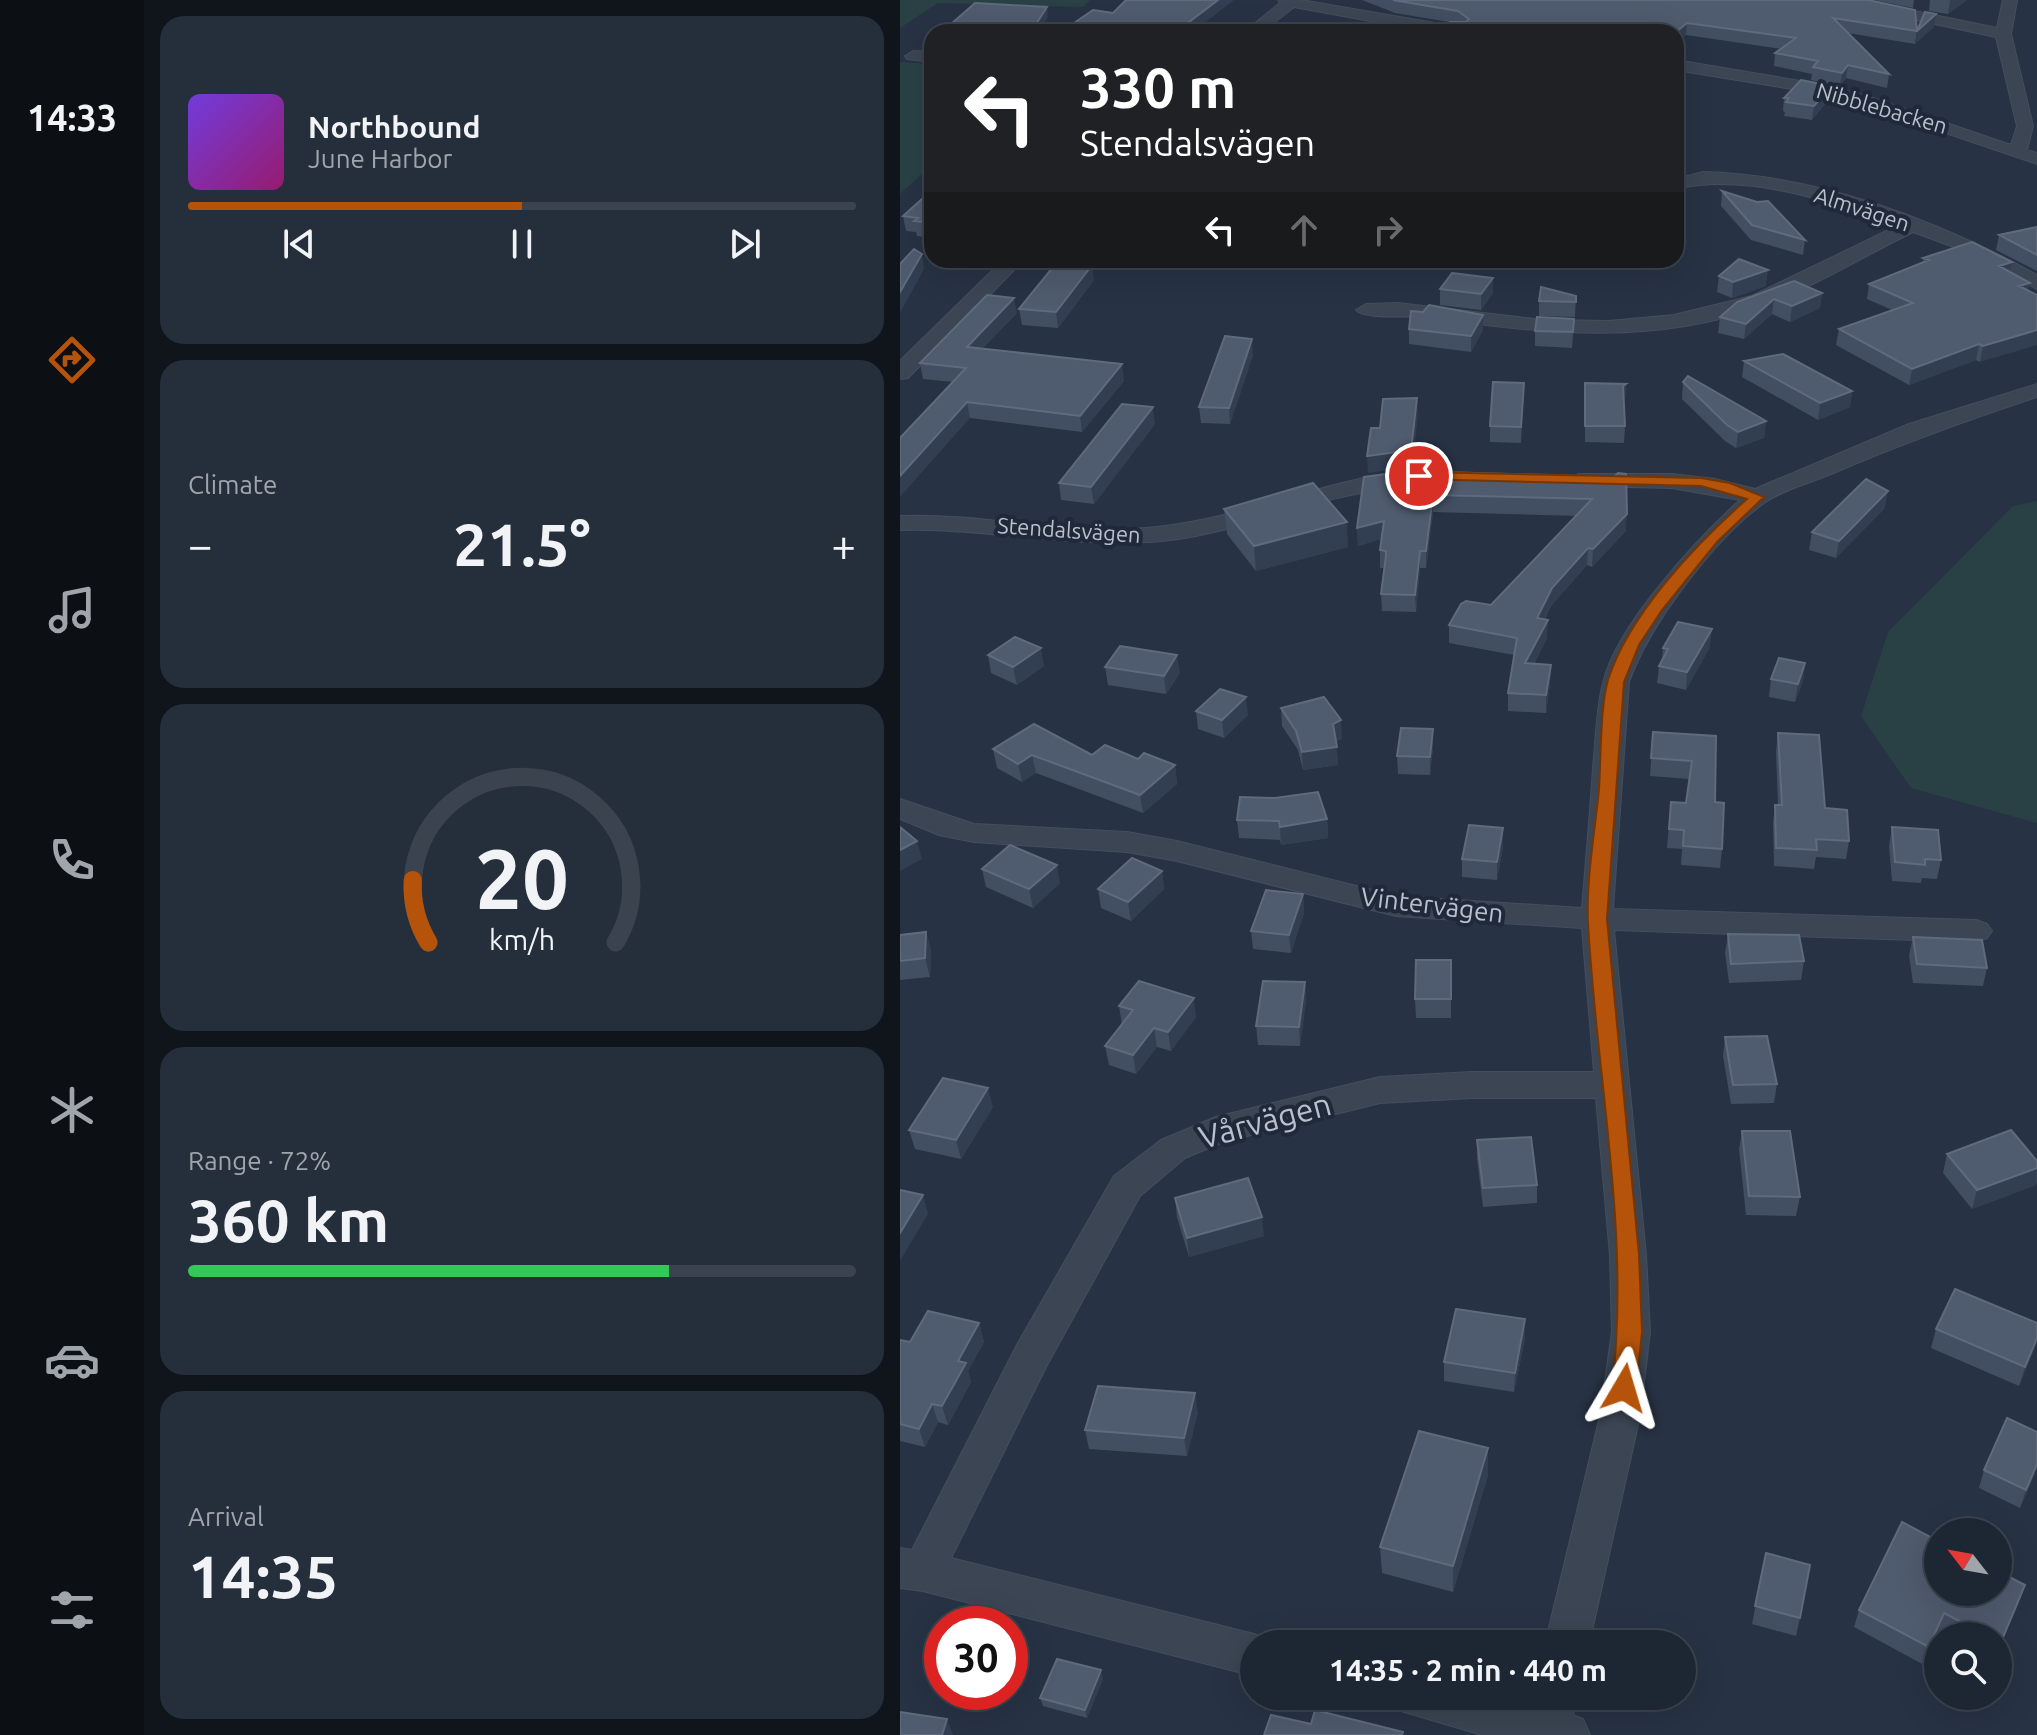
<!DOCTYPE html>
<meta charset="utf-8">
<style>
body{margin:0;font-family:Ubuntu,sans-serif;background:#252e3b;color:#f1f3f6;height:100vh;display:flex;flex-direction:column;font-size:30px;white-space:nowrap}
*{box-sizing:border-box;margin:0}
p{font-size:26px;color:#a0a5ac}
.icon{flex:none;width:44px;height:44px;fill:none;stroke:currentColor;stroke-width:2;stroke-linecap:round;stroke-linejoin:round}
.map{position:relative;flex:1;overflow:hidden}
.drawer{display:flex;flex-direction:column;gap:16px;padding:16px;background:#10151c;width:756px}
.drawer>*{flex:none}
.banner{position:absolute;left:24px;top:24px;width:760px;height:244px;border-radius:24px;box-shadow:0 8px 32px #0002,0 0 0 2px #3b434e;background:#202124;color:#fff;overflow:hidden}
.needle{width:52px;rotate:301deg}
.buttons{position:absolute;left:1024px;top:1518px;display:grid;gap:16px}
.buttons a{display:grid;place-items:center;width:88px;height:88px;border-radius:50%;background:#1d2633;box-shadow:0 8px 32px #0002,0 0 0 2px #3b434e;font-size:40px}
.speed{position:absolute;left:24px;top:1606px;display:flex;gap:16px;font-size:40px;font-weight:700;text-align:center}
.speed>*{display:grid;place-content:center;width:104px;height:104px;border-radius:50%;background:#1d2633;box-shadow:0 8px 32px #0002,0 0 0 2px #3b434e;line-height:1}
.speed .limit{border:12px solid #d22;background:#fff;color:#111}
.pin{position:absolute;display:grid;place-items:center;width:68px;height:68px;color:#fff;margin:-34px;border:4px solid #fff;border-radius:50%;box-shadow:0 2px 8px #0007}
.me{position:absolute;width:88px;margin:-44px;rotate:7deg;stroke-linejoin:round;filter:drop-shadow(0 0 6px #0008)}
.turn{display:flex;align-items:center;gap:28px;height:168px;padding:0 24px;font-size:36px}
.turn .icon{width:104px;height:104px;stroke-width:2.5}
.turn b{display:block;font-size:56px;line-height:68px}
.lanes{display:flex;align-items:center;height:76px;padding:0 24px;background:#0003;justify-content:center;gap:40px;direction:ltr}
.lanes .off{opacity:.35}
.big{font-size:60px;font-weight:600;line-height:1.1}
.drawer .widget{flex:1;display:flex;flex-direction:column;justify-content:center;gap:12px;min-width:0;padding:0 28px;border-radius:24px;background:#252e3b}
.drawer .dial{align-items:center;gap:0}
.dial svg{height:208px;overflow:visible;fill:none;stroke:#3b434e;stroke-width:7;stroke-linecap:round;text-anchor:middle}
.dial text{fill:#f1f3f6;stroke:none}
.song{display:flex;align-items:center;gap:24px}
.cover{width:96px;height:96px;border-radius:12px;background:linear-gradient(135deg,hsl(260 70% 55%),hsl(320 70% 35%))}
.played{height:8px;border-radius:4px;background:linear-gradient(90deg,#b45309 50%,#3b434e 50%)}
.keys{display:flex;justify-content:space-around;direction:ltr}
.heat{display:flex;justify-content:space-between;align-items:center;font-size:44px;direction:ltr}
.charge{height:12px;border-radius:6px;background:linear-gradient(90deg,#34c759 72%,#3b434e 0)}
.trip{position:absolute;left:340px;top:1630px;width:456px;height:80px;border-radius:40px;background:#1d2633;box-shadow:0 8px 32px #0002,0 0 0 2px #3b434e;font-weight:600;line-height:80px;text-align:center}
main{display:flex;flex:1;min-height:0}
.tabs{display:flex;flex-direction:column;width:144px;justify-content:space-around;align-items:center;background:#0c0f14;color:#a0a5ac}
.tabs .icon{width:56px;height:56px}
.tabs .selected{color:#b45309}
.tabs b{font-size:36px;color:#f1f3f6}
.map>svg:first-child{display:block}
.green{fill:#294145}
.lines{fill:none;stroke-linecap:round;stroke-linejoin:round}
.minor-casing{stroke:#454e5d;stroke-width:2}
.minor{fill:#3b4553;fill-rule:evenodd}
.wall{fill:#424f62}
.shaded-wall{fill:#323e51}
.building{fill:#4f5b6e;stroke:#5f6b7c;stroke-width:2}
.route{fill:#b45309;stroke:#753606;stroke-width:2}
.labels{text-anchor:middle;stroke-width:8;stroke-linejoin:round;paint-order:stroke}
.far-street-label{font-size:22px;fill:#b9c0cd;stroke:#202939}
.street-label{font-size:26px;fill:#b9c0cd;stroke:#202939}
.near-street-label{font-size:32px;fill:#b9c0cd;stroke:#202939}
</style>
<main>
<nav class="tabs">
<b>14:33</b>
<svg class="icon selected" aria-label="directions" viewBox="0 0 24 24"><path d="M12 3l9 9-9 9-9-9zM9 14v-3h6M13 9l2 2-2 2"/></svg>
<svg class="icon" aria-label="music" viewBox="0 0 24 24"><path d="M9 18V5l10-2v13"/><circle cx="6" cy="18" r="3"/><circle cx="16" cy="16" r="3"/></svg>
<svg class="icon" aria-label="phone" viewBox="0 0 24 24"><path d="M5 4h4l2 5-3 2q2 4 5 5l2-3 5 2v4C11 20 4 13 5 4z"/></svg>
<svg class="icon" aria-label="climate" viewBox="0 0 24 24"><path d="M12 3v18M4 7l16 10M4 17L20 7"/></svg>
<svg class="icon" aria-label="car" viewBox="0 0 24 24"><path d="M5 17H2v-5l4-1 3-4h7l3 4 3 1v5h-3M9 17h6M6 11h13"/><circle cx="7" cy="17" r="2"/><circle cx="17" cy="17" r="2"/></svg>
<svg class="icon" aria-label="filters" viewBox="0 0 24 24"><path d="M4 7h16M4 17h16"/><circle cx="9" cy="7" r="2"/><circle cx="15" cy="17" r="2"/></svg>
</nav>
<section class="drawer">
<div class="widget">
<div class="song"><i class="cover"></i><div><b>Northbound</b><p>June Harbor</p></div></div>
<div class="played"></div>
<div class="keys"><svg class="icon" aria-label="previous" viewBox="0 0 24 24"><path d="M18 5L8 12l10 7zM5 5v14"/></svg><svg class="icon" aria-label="pause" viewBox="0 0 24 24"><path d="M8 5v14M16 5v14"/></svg><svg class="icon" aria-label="next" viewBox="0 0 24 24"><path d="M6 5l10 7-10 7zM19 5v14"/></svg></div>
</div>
<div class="widget"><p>Climate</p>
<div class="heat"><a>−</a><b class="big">21.5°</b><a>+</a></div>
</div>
<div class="widget dial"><svg viewBox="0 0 100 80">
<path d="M14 69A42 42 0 1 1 86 69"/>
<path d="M14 69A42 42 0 0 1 8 45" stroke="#b45309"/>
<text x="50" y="56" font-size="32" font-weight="700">20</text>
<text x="50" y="72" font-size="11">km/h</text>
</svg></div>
<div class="widget"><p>Range · 72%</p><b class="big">360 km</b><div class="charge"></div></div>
<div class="widget"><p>Arrival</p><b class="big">14:35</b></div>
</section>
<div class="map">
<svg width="1137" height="1735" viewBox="0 0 1137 1735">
<rect width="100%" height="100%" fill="#273244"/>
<!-- green -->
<path class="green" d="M0 0H190L183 7 38 3 0 28Z
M0 62 32 64V165L0 194Z
M1137 501V823L1011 788 961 716 988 632 1113 506Z"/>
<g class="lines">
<defs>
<path id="minor" d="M378 0H401L558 27 566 32H530L394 7 362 32H344L380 3Z
M933 0H961L1097 28 1103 0H1117L1111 34 1133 126 1127 150 1137 153V164L958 103 917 93 776 70V60L924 85 970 97 1111 145 1117 126 1096 37 940 4Z
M13 51 32 52V62L7 59 5 56Z
M803 172C919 175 1037 220 1137 275V289L1065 251 1013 232C964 256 917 285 865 305 756 346 639 334 527 317 511 315 464 320 456 310L466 304 498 303 644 320 709 321 774 315 852 296 997 226C931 201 846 172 776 189V179Z
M103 260H124L8 378 0 379V361Z
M1137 384V397C1067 420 999 445 931 474 910 483 882 490 864 503 814 539 750 624 729 682L713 909 1076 920 1087 924 1092 931 1087 938 1076 942 714 930 746 1255 750 1332 740 1416 689 1644H645L700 1416 712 1332 710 1255 696 1098H572L480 1103 323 1142 285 1158 240 1196 146 1367 51 1558 354 1634 370 1640 371 1644H354V1676L23 1591 0 1588V1548L12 1550 118 1343 214 1176 261 1140 316 1117 480 1077 572 1072H694L682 928 496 916 277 861 227 852 74 842 39 835 0 819V799L74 824 227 832 277 841 496 896 682 908C686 861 690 814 693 768 696 740 696 710 703 683 716 626 797 539 840 500L772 488 686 486 678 484 674 479 678 474H772L815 479 855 489 1009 424Z
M502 471 510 473 514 478 510 483C481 490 450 494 421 502 365 517 308 539 249 542 166 547 84 528 0 530V516C86 513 172 537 257 527 341 518 419 483 502 471Z
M495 1696H603L631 1703 633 1696H677L673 1715 683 1719 690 1735H582L501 1711Z"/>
</defs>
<!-- minor casing -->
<use href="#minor" class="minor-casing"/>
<!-- minor -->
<use href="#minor" class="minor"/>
</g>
<!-- wall -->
<path class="wall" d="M462 0H951L1017 31 1015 44 948 33 989 74 987 88 946 78 940 86 911 80 912 74 874 66 875 53 881 49 786 35 549 26V22L495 13Z
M974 0H1014L1013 8Z
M1030 0H1067L1048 14 1029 11Z
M931 86 929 99 912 120 884 116 885 112 883 111 884 98Z
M32 190V238L17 236 16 232 6 231 3 216Z
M822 191 857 202 905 240 903 255 851 240 821 206Z
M1137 227V271L1096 250 1099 235Z
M1023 258 1112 262 1110 272 1080 362 1076 360 1009 385 936 345 939 329 992 310 967 299 969 284 1023 263Z
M819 276 866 286 832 298 817 292Z
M194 280 158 328 122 325 119 309Z
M540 289 593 293 581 310 540 305Z
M922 293 920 308 890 322 872 314 844 339 818 333 820 317 837 302Z
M676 296 675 317 639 316V301Z
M117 313 83 348 224 381 182 432 70 418 53 382 23 379 20 363Z
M583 315V330L571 352 509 344V329Z
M674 319 672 348 635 346V331Z
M353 355 330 424 301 423 299 407Z
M844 361 952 391 950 407 918 420 842 377Z
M783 382 866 421 864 438 836 448 825 441 782 399Z
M624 383 621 443 590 442V426Z
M685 383 726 384 725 400 724 401 725 426 724 443 685 442Z
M255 424 194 504 161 500 159 483Z
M464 477H714L726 531 692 567 687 565 651 606 645 619 647 638 634 664 651 665 650 683 646 713 608 711V693L614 655 549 643V625L591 605 677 516 533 512 526 568H520L516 612 482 611 481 594 485 568H480V550L481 539 458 546 457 528Z
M985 508 936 558 909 550 912 532Z
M324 509 448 547 356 571 327 534Z
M810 647 786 690 757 683 759 666 762 660 763 648Z
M88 655 144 666 117 685 91 673Z
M905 663 903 681 895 702 869 697 871 679Z
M205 667 280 673 266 694 208 685Z
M381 708 442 739 436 741 438 765 403 770 398 750 382 726Z
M296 711 348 715 324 738 298 729Z
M753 732 816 736 815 802 822 849 820 868 781 865 782 849 767 848 771 802 786 803 789 779 750 776Z
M878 733 925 808 949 841 946 859 916 857 914 869 874 866 873 823 875 805H878L876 751Z
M533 747 530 775 498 774 497 756Z
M93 749 238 759 275 765 277 784 243 813 136 773 122 782 97 768Z
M427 819 428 838 381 845 380 840 339 838 337 820Z
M992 827 1041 860 1037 879 1022 878 1021 883 992 881 989 846Z
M603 847 597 880 562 877V859Z
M82 869 160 883 133 908 86 887Z
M262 871 264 889 231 921 201 908 198 889Z
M403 894 404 913 391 953 353 949 351 931Z
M26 932 31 950 30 977 0 980V935Z
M828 934 904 961 901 980 829 983 825 953Z
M1013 937 1087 968 1083 986 1013 983 1009 955Z
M551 960V1018H516L515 999Z
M405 982 406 1000 400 1046 358 1045 356 1026Z
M219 1006 296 1017 271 1051 257 1047 236 1074 209 1065 205 1046 222 1025Z
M825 1037 877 1084 874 1103 831 1104 823 1056Z
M93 1107 61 1159 15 1149 9 1130Z
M842 1131 900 1197 896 1216 846 1215 839 1149Z
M577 1140 637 1185V1203L583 1207 577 1159Z
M1047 1154 1137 1161V1181L1136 1185 1072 1209 1043 1173Z
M275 1198 364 1236 289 1257 277 1217Z
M79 1323 84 1342 68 1371 71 1382 48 1425 38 1422 25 1447 0 1441V1340L10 1342Z
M1036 1329 1137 1342 1119 1386 1031 1348Z
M625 1338 614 1392 544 1381V1362Z
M298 1412 287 1456 189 1449 185 1430Z
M1137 1432V1468L1120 1508 1079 1488 1084 1470Z
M588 1475 553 1592 482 1573 480 1547Z
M866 1553 900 1618 896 1636 852 1624Z
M1125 1585 1098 1651V1636H1048L1038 1631 1024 1665 954 1627 959 1610Z
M203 1679 187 1718 143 1706 140 1698Z"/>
<!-- shaded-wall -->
<path class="shaded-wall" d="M318 0H334L293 32H276Z
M1051 0H1067L1048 14 1050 1Z
M147 7 148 17 139 32H131Z
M1036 14 1034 27 1015 44 1017 31Z
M787 23 786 35 776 44V32Z
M948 65 946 78 940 86 942 73Z
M931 86 929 99 912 120 914 106Z
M22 254 24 269 0 313V292Z
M1112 262 1109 278 1099 266Z
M192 265 194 280 158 328 156 312Z
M868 270 866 286 832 298 833 282Z
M593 278V293L581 310V294Z
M1130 283 1126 298 1119 286Z
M922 293 920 308 890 322 892 306Z
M114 298 117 313 70 362 67 347Z
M874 299 872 314 844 339 846 324Z
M583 315V330L571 352V336Z
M1137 330V345L1080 362 1083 346Z
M352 339 353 355 330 424 329 408Z
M1079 344 1076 360 1009 385 1012 369Z
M222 364 224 381 182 432 180 416Z
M726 384 725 400 722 403 723 386Z
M952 391 950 407 918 420 920 403Z
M517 398 518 415 512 467 468 473 467 456Z
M67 402 70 418 0 497V476Z
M253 407 255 424 194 504 191 487Z
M866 421 864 438 836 448 838 432Z
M988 491 985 508 936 558 939 541Z
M533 495V512L526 568V551Z
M727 514 726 531 692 567 693 549Z
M484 521V538L458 546 457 528Z
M447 522 448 547 356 571 354 546Z
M688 548 687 565 651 606 636 636 637 618 652 588Z
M520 551V568L516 612 515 595Z
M648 620 647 638 625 681V663Z
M812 629 810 647 786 690 787 672Z
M141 648 144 666 117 685 113 667Z
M277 655 280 673 266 694 264 676Z
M905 663 903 681 895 702 898 684Z
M651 665 650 683 646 713V695Z
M346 697 348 715 324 738 322 720Z
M441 720 442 739 434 742 433 724Z
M533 729V747L530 775V757Z
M437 747 438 765 403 770 402 752Z
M132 755 136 773 122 782 118 764Z
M275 765 277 784 243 813 240 795Z
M427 819 428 838 381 845 380 827Z
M603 828V847L597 880V862Z
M17 841 22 859 0 871V850Z
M157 865 160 883 133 908 129 889Z
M262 871 264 889 231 921 228 902Z
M403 894 404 913 391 953 389 935Z
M26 932 31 950 30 977 25 958Z
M405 982 406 1000 400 1046 399 1027Z
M294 998 296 1017 271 1051 268 1032Z
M254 1028 257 1047 236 1074 233 1055Z
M88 1088 93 1107 61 1159 56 1140Z
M1137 1168 1136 1185 1072 1209 1077 1190Z
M23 1195 28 1214 0 1261V1233Z
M362 1217 364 1236 289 1257 287 1238Z
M625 1319V1338L614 1392 615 1373Z
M79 1323 84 1342 68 1371 71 1382 48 1425 42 1406 58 1361Z
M1137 1338V1342L1119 1386 1125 1367Z
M295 1393 298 1412 287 1456 284 1438Z
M32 1404 38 1422 25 1447 19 1429Z
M588 1448V1475L553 1592V1566Z
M1137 1464V1468L1120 1508 1126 1490Z
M1125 1585 1119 1603 1098 1651 1101 1642Z
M1044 1613 1038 1631 1024 1665 1029 1647Z
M201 1670 203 1679 187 1718 185 1710Z
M47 1719 53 1735H42Z"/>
<!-- building -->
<path class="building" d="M226 0H318L276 32H161L193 10 213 13Z
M493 0H968L1015 10 1017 31 933 18 989 74 948 65 942 73 913 67 918 61 875 53 896 38 787 23 776 32H540L544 26 560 27 549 22H566L569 19 558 11Z
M75 3 147 7 131 32H42Z
M1025 12 1036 14 1017 31Z
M901 80 931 86 914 106 886 102 889 98H884Z
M32 190V223L14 221 18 218 3 216Z
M822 191 857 202 868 201 905 240 852 225Z
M1137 227V255L1099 235Z
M1072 242 1112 262 1099 266 1130 283 1119 286 1137 295V330L1083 346 1079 344 1012 369 939 329 1013 303 969 284 1029 260 1023 258Z
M14 249 22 254 0 292V264Z
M839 259 868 270 833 282 819 276Z
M157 262 192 265 156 312 119 309Z
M552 273 593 278 581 294 540 289Z
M894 281 922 293 892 306 874 299 846 324 820 317 837 302Z
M641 287 676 296V302L639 301Z
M87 295 114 298 67 347 222 364 180 416 67 402 0 476V438L66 368 20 363Z
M529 305 583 315 571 336 509 329 511 311 523 312Z
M637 317 674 319 673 332 635 331Z
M325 336 352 339 329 408 299 407Z
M883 354 952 391 920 403 844 361Z
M788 376 866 421 838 432 827 425 783 382Z
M593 382 624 383 621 427 590 426Z
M685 383 726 384 723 386 725 426H685Z
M517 398 511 450 467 456 471 428H480L483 399Z
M222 404 253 407 191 487 159 483Z
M510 471 714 477 718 473 726 474 727 514 693 549 688 548 652 588 637 618 648 620 625 663 651 665 646 695 608 693 617 638 549 625 561 604 566 601 591 605 692 499 533 495 526 551H520L515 595 481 594 486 556V551L480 550 484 521 457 528 464 477Z
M966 479 988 491 939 541 912 532Z
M413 483 447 522 354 546 324 509Z
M778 622 812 629 787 672 759 666 768 649 763 648Z
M115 637 141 648 113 667 88 655Z
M220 646 277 655 264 676 205 667Z
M879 658 905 663 898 684 871 679Z
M320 689 346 697 322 720 296 711Z
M424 697 441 720 433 724 437 747 402 752 396 731 381 708Z
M134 724 192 755 205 745 238 759 244 753 275 765 240 795 132 755 118 764 93 749Z
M501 728 533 729 530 757 497 756Z
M753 732 816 736 815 802 824 803 822 849 783 846 784 830 769 829 771 802 786 803 792 761 751 758Z
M878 733 919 735 925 808 947 810 949 841 916 839 917 850 876 848 875 805H882Z
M418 792 427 819 380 827 379 821 337 820 340 797 375 798Z
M569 825 603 828 597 862 562 859Z
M0 827 17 841 0 850Z
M992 827 1038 830 1041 860 1025 859V865L995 862Z
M110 845 157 865 129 889 82 869Z
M232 858 262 871 228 902 198 889Z
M366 890 403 894 389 935 351 931Z
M26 932 25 958 0 961V935Z
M828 934 899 935 904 961 831 964Z
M1013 937 1082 940 1087 968 1017 964Z
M516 960H551V999H515Z
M239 981 294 998 268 1032 254 1028 233 1055 205 1046 233 1010 219 1006Z
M363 981 405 982 399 1027 356 1026Z
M867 1036 877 1084 833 1085 825 1037Z
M43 1078 88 1088 56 1140 9 1130Z
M1111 1130 1137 1161V1168L1077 1190 1047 1154Z
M842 1131H890L900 1197 849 1196Z
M631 1137 637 1185 583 1188 577 1140Z
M348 1178 362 1217 287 1238 275 1198Z
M0 1190 23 1195 0 1233Z
M1055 1289 1137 1323V1338L1125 1367 1036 1329Z
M556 1309 625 1319 615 1373 544 1362Z
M28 1311 79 1323 58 1361 66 1363 42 1406 32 1404 19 1429 0 1424V1340L10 1342Z
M198 1386 295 1393 284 1438 185 1430Z
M1107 1418 1137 1432V1464L1126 1490 1084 1470Z
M519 1431 588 1448 553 1566 480 1547Z
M1002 1522 1038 1541V1592H1098V1571L1125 1585 1101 1642 1098 1641V1636H1088L1044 1613 1029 1647 959 1610Z
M866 1553 910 1565 900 1618 855 1606Z
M157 1659 201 1670 185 1710 140 1698Z
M415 1710 503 1732 502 1735H364L371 1715 411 1724Z
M0 1712 47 1719 42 1735H0Z"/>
<!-- route -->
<path class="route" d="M519 472 801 478 830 483 864 497 817 542 762 610 739 645 724 682 707 919 739 1255 742 1332 736 1388 732 1395 724 1398 715 1395 712 1388C731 1233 696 1077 688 922 686 879 695 832 699 789 701 758 700 708 708 680 729 614 796 544 847 499L801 486 514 479 512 476Z"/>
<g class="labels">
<!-- far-street labels -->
<g class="far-street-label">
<text transform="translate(982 108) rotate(16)" y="8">Nibblebacken</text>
<text transform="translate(962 209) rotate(18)" y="8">Almvägen</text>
<text transform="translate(169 530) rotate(4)" y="8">Stendalsvägen</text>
</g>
<!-- street labels -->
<g class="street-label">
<text transform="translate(532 905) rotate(7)" y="9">Vintervägen</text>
</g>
<!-- near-street labels -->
<g class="near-street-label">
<text transform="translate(365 1121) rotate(-15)" y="11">Vårvägen</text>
</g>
</g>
</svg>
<div class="buttons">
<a><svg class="needle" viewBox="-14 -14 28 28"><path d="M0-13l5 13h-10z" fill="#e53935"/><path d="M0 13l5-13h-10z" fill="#a0a5ac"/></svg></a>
<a><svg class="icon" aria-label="search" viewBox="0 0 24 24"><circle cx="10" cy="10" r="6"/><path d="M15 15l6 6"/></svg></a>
</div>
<div class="speed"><div class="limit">30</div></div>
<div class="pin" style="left:519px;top:476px;background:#d93025"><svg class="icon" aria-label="arrive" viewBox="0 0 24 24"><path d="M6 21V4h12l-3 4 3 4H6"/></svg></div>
<svg class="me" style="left:724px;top:1388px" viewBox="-20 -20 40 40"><path d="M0-17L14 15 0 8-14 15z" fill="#b45309" stroke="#fff" stroke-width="4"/></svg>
<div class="trip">14:35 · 2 min · 440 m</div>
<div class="banner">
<div class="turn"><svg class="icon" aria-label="left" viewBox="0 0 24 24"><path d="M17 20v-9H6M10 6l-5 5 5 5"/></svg><div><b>330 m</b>Stendalsvägen</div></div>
<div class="lanes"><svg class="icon" aria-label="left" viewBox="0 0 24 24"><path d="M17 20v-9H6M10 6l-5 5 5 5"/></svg><svg class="icon off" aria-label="ahead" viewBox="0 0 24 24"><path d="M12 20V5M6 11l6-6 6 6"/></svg><svg class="icon off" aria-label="right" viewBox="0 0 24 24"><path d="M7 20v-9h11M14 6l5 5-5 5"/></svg></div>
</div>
</div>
</main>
